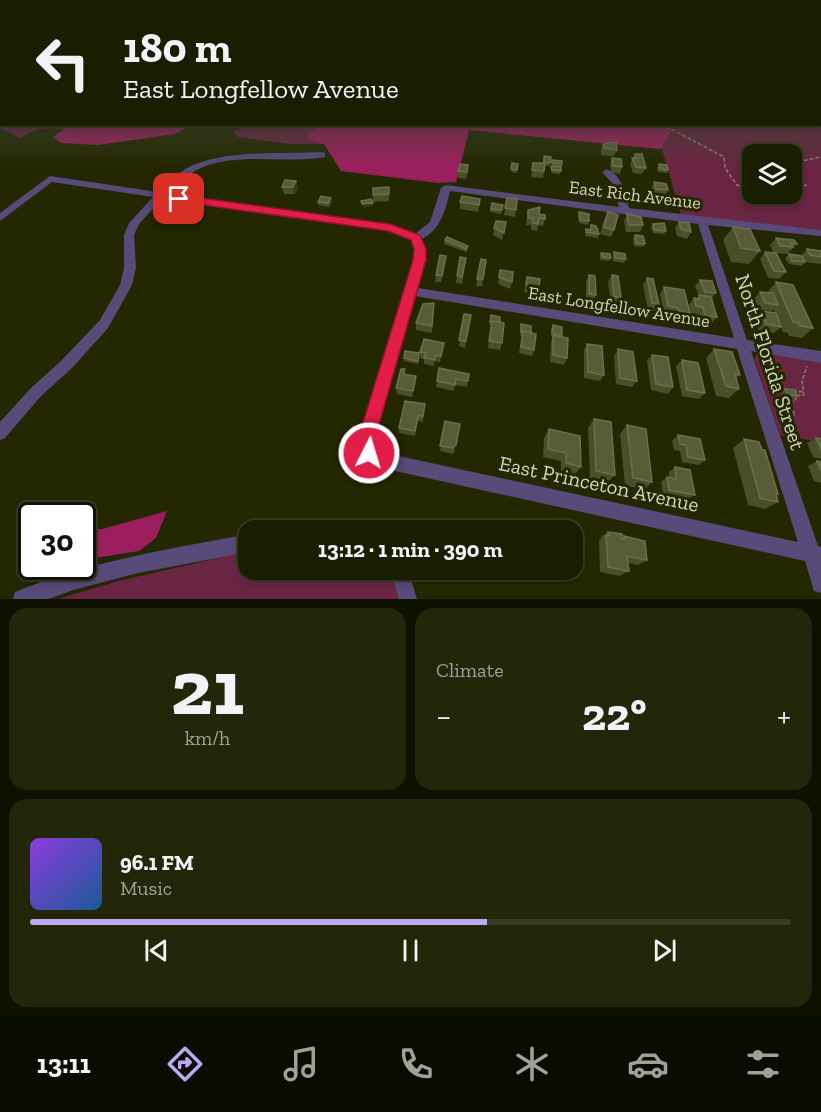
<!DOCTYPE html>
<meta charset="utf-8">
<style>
body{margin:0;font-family:"Zilla Slab",serif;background:#23270a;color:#f1f3f6;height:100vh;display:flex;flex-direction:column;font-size:22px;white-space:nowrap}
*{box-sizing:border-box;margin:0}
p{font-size:20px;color:#9fa299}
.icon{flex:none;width:33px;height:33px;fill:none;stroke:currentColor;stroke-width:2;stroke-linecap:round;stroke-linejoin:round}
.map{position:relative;height:599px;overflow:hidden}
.details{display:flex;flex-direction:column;gap:9px;padding:9px;background:#0e1000;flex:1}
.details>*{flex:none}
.hud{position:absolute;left:0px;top:0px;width:822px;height:126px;box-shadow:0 3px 9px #0003,0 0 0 2px #383c22;background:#1a1e00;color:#f1f3f6;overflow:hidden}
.tools{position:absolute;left:742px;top:144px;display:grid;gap:12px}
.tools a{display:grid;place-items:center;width:60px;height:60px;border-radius:12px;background:#1a1e00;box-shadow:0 3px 9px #0003,0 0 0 2px #383c22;font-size:30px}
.speed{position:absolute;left:18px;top:502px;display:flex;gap:12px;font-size:30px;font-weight:700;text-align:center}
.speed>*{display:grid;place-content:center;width:78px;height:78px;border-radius:50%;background:#1a1e00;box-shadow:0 3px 9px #0003,0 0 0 2px #383c22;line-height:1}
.speed .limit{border:3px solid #111;border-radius:9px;background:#fff;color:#111}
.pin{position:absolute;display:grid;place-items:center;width:51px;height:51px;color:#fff;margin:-26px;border-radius:12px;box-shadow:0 3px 9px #0006}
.me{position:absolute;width:66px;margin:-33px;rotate:5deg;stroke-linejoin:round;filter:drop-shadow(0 0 4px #0008)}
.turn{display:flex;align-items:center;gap:21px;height:126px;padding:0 24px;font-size:27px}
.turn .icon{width:78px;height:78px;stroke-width:2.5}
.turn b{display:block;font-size:42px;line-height:51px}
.big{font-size:45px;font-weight:700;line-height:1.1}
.details .widget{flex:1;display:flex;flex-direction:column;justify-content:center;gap:9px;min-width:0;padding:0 21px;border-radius:18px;background:#23270a}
.details .dial{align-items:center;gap:0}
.dial b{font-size:78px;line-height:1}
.song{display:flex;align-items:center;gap:18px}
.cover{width:72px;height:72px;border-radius:9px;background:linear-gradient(135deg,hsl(270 70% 55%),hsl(210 70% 35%))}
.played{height:6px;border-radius:3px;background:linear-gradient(90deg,#bea9f5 60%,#383c22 60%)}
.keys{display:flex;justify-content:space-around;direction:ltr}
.heat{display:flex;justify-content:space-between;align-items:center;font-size:33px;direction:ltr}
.details .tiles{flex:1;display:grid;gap:9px;grid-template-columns:1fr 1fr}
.widget:last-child{grid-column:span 2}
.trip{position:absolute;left:238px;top:520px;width:345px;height:60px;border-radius:18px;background:#1a1e00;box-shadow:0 3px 9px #0003,0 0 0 2px #383c22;font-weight:700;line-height:60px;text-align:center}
.tabs{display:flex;height:96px;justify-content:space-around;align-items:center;background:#0a0c00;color:#9fa299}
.tabs .icon{width:42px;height:42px}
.tabs .selected{color:#bea9f5}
.tabs b{font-size:27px;color:#f1f3f6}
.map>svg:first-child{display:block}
.green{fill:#692542;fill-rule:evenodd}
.forest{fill:#9c1f5d}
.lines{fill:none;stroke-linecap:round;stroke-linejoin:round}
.path-far1{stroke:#828668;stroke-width:1.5;stroke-dasharray:4 2;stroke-linecap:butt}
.path{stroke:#828668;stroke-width:2;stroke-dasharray:8 4.5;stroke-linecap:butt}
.minor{fill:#584b7a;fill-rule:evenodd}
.wall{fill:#494f27}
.shaded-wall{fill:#343911}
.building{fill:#585d38;stroke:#6b704d;stroke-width:1.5}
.route{fill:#e11d48;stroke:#92132f;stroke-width:1.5}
.labels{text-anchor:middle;stroke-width:6;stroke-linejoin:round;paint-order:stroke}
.street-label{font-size:18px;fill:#d1d5bf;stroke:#232800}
.near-street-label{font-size:21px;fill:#d1d5bf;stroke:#232800}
</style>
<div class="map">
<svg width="821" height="599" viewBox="0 0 821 599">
<rect width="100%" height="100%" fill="#232800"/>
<!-- green -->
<path class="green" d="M821 84V230L681 215 662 149 622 145 594 125 820 124ZM753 154H792V194H753Z
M0 107 2 124 70 125 62 130C45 126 35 129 20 138L0 128Z
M252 125H314L324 144H290L238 137 234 133 236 130Z
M763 353 821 363V442L780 435 755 360 756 354Z
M249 551V570H392L401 599H58L118 581Z"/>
<!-- forest -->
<path class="forest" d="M314 124H613L661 127 672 131 660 149 469 130 456 182 438 183 341 171 324 144 307 138 316 127Z
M70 125V124L192 125 175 134 98 145 61 143 53 137Z
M167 511 156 538 139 551 83 560V530L102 529Z"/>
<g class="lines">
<!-- path-far1 -->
<path class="path-far1" d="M618 124 660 126 671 129 724 157 725 168 737 185 753 189
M792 163 821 157
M792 179 800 186
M792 188 807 185
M761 359 773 368 783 390
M793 391 803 392
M779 419 795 415 790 403 796 400 795 396 804 395 802 381 807 366"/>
<!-- path -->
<path class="path" d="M779 419 783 418"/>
<!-- minor -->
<path class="minor" d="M322 152 325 153V157C286 164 237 152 201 168 188 173 178 184 168 193L390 225 415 234 430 222 441 188 446 185 619 207 613 184 602 172 607 169C623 176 625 194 629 208L821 230V236L708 225 747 340 821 351V363L751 351 818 546 821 547V593L814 591 805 561 377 467 363 458 358 442 414 260 415 249 411 240 388 231 163 198 139 224 134 235 136 268 132 285 108 328 72 368 41 396 5 438 0 440V422L31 388 62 360 100 320 120 285 124 268V235L129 223 153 197 52 182 0 221V213L50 176 158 192C169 181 181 169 196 164 233 150 283 154 322 152ZM450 191 698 224 734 338 418 288C423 271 428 257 422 239 441 229 445 211 450 191ZM415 296 737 349 798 542 380 452 375 448 374 442Z
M330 520 355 525 358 531H297L300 525 306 522Z
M249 534V552L138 573 73 590 49 599H13L15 592C90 561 170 549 249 534Z
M390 570H408L417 599H399Z"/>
</g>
<!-- wall -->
<path class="wall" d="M603 144 617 150 614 156 601 155V150Z
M635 154 646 168 642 174 633 173 630 164Z
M544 156 550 163 549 166H545L543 178 531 177 533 163H543Z
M612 158 622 167 620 174 611 172 610 164Z
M552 160 562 164 560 174 551 173Z
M512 163 518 164 517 173 511 172Z
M659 164 668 170 667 173 658 172 657 168Z
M458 171 468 172 466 179 458 178Z
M296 181 298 188 295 194H284L282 187Z
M654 182 668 190 664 197 652 196 651 189Z
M389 187V201L373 202V195Z
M507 198 516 210 515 217 504 215Z
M480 199 478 212 460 209V202Z
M332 201 329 207 318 205V202Z
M492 203 503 205 501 214 490 212Z
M528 210 539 214 545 219 543 226 538 225 537 231 531 230V225H526Z
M579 212 589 221 588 225 579 223 578 216Z
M608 212 614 230 611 237 600 234Z
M627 214 643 225 640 232H626L624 221Z
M496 221 506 222 502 240 493 235Z
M679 222 691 232 687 239 677 236 675 228Z
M653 224 666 231 664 234 653 233 651 227Z
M591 225 599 234 598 238 585 236 586 229 589 230Z
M733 227 760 251 749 264 731 262 723 240Z
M635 235 645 244 643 247 634 246 633 238Z
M776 238 797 244 787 254 774 253 770 245Z
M445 240 468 246V249L466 252 444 244Z
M807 249 821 251V264L805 262 802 266 789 264 785 258 789 254 801 256Z
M614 252 626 259 624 263 613 261V255Z
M765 252 786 272 779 279 768 278 760 259Z
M601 253 611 258 609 261 600 260V257Z
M466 258 462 284 456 283 457 276Z
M481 259 486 260 482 286H476Z
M445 263 441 282H435L436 275Z
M500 270 512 282 510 289 498 284Z
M589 275 596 295 593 302 586 300V282Z
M612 275 621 297 617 304 611 303 608 282Z
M527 277 539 287 537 294 524 292Z
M647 278 659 304 655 311 648 310 643 285Z
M700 280 716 293 712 298 717 317 711 324 700 322 698 314 691 313 689 305 694 298H697L699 296 695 286Z
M776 282 813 328 802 338 789 336 788 333 783 332 781 327 774 333 759 331 754 318 761 311 775 313 774 309 772 311 759 310 754 299 760 292 767 293Z
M664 287 690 313 685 320 674 318 673 314 664 313 660 294Z
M434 303 432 333 416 330V323Z
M464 314 471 315 465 348 459 346Z
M491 315 500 322 502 343 500 350 488 348 491 325H489Z
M521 324 531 333 534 350 532 356 519 353 522 336 520 335Z
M553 325 562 335 561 337 567 358 564 365 550 362 551 342 553 337 551 336V329Z
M444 343 440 362 435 361 434 366 424 364V359L420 358V352Z
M587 344 604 375 600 381 584 378V350Z
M618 349 637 381 632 387 616 384 614 356Z
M714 349 740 375 736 378 739 389 729 398 716 396 706 358Z
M419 353 418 364 404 361V358Z
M652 355 673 387 668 394 651 390 647 361Z
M682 360 705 393 699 399 682 396 676 366Z
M405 369V374L416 376V382L412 397 397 394 396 388Z
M469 374 467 387 455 385 454 391 436 387 437 381Z
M785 389 797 396 793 399 783 397 781 392Z
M425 404 423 422 418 421 415 436 399 433V428Z
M594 419 615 475 608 482 590 478 588 428Z
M445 421 455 450 453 454 440 451Z
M627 425 652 482 644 490 625 485 620 434Z
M549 429 581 467 575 474 561 471V461L543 457 544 438Z
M678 435 705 460 699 465 682 462 680 451 674 450 672 441Z
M816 438 821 439V459L813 457 807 443Z
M744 439 778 494 776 495 778 502 765 509 748 505 733 448Z
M817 461 821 462V483L814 481 808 466Z
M675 467 695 495 688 499 663 495 661 482 667 477H669V472Z
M608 532 622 538 624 536 647 560 638 565 628 563 629 571 620 576 600 572 599 541 601 539V537Z
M554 570H573L580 573 575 576Z"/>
<!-- shaded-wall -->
<path class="shaded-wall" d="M296 181 298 188 295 194 293 187Z
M373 203V206L363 208 362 204Z
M416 376V382L412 397 413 391Z"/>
<!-- building -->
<path class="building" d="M616 142 617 150 604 148 603 144Z
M635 154H642L646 168 636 167 632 158H636Z
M544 156 551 157 550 163 544 162Z
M612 158 621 159 622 167 613 166Z
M552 160 562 161V164L552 163Z
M512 163 518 164 517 170 511 169Z
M533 163H545L544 171 532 170Z
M460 164 468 165 467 172 458 171Z
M659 164 667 165 668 170 660 169Z
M551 166H561V171L552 170Z
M285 180 296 181 293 187H282Z
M654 182 666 184 668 190 656 189Z
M389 187V194L373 195V188Z
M321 196 331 198 328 203 318 202Z
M462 196 480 199 479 205 460 202Z
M507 198 517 199 516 210 505 208Z
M371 199 373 203 362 204 361 201Z
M492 203 503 205 502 210 491 209Z
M540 207 539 214 545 215V219L539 218 538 224 533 223V218H528V210Z
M579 212 589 214V221L580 220Z
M608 212 618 215 614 230 603 227Z
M627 214 641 217 643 225H629Z
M496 221 506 222 504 233 494 228Z
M679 222 689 223 691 232 681 229Z
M664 223 666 231 654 230 653 224Z
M591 225 596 226 599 234 586 232V229L591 230Z
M733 227 750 229 760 251 741 248Z
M635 235 643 236 645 244 636 243Z
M447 237 468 246 466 249 445 240Z
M776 238 794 240 797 244 791 243 793 247 780 246Z
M807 249 821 251V257L810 255Z
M614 252 625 254 626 259 615 258Z
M765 252 776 253 786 272 774 271Z
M601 253 610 254 611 258 602 257Z
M789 254 802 256 805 262 792 261Z
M440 255 446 256 442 276 436 275Z
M460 257 466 258 462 277 457 276Z
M481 259 486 260 483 279H477Z
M500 270 513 272 512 282 499 277Z
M589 275 595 276 596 295 589 294Z
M612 275 618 276 621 297H614Z
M527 277 540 279 539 287 526 285Z
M647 278 653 279 659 304 652 303Z
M700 280 712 281 716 293 705 292Z
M776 282 793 285 813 328 800 326 799 323 793 322Z
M664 287 684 290 690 313 679 312 678 308 668 306Z
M760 292 773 293 778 305 765 303Z
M699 295 711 297 717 317 705 315 703 307 696 306 694 298 700 299Z
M434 303 432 326 416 323 423 304Z
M761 311 776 313 781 327 766 324Z
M464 314 471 315 466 341 459 340Z
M491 315 500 317V322L492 321V322H490Z
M492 321 504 323 502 343 489 341Z
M521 324 531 326V333L523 331V332H521Z
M553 325 562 327V335L552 333Z
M523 331 536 334 534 350 521 347Z
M553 335 568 338 567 358 553 355Z
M424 339 444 343 441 356 436 355 435 360 424 358 426 353 420 352Z
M587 344 602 346 604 375 588 372Z
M618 349 633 352 637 381 620 378Z
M714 349 732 352 740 375 735 374 739 389 726 386Z
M405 351 419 353 418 361 404 358Z
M652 355 668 357 673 387 656 384Z
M682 360 698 363 705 393 687 390Z
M439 368 469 374 468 381 456 379 455 385 437 381Z
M401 369H405L403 374 416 376 413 391 396 388Z
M785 389 795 390 797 396 787 394Z
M405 401 425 404 423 416H418L415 431 399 428Z
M594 419 611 422 615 475 596 471Z
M445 421 460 424 456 445 453 448 440 446Z
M627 425 646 429 652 482 633 478Z
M549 429 580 436 581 467 566 463V453L548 449Z
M678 435 700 439 705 460 688 457 686 445 680 444Z
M816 438 821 439V450Z
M744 439 759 442 762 450H765L778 494H776L778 502 760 498Z
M817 461 821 462V471Z
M675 467 690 470 695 495 669 490 667 477 676 479Z
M608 532 622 534V539H625L624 536 645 541 647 560 627 556 629 571 608 567 606 535 609 536Z
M573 549 579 551 580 573 570 570H573Z"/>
<!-- sky -->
<linearGradient id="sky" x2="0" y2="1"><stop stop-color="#131600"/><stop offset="0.5" stop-color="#3f4837"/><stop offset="1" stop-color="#3f4837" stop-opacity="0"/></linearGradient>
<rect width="821" height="168" fill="url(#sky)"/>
<!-- route -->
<path class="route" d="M179 195 390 224 420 235 426 249V260L374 442 377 453 375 459 369 461 362 459 357 442 413 260 414 249 411 240 388 231 175 201 173 199Z"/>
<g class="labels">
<!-- street labels -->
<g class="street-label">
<text transform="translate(635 195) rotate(7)" y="6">East Rich Avenue</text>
<text transform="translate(619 307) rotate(9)" y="6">East Longfellow Avenue</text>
</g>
<!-- near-street labels -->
<g class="near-street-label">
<text transform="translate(770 362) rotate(72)" y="7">North Florida Street</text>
<text transform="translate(599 484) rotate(12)" y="7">East Princeton Avenue</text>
</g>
</g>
</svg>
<div class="tools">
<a><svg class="icon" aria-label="layers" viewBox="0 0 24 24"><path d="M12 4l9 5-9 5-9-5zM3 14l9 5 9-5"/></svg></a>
</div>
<div class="speed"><div class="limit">30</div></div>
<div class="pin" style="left:179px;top:199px;background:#d93025"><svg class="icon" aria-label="arrive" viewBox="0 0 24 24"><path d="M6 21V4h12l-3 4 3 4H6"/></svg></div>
<svg class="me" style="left:369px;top:453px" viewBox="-20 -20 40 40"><circle r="17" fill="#e11d48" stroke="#fff" stroke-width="3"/><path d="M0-11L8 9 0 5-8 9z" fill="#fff"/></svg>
<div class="trip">13:12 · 1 min · 390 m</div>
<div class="hud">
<div class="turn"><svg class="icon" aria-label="left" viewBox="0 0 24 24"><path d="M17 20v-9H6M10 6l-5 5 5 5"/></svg><div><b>180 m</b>East Longfellow Avenue</div></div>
</div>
</div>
<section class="details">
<div class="tiles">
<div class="widget dial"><b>21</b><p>km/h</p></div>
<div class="widget"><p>Climate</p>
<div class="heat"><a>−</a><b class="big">22°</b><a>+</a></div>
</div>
<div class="widget">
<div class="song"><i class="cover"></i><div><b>96.1 FM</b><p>Music</p></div></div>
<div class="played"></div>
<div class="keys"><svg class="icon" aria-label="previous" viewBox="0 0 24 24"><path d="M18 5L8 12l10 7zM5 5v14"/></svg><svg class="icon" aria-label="pause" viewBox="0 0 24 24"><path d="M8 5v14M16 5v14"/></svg><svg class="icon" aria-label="next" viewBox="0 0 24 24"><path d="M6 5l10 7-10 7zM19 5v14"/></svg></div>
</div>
</div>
</section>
<nav class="tabs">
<b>13:11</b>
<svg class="icon selected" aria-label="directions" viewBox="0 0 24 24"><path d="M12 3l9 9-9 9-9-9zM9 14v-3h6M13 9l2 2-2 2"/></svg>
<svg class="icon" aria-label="music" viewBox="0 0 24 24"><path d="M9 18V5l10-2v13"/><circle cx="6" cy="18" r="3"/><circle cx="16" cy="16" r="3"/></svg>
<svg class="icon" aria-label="phone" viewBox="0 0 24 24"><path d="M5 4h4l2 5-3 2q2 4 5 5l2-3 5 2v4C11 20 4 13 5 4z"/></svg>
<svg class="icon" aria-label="climate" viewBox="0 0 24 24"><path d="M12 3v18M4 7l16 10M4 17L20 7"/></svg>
<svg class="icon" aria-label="car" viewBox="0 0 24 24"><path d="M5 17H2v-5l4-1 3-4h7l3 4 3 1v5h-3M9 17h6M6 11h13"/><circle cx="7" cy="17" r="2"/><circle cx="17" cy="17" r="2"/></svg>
<svg class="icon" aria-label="filters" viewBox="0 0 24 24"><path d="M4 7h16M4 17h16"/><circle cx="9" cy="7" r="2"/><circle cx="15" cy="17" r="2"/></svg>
</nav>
